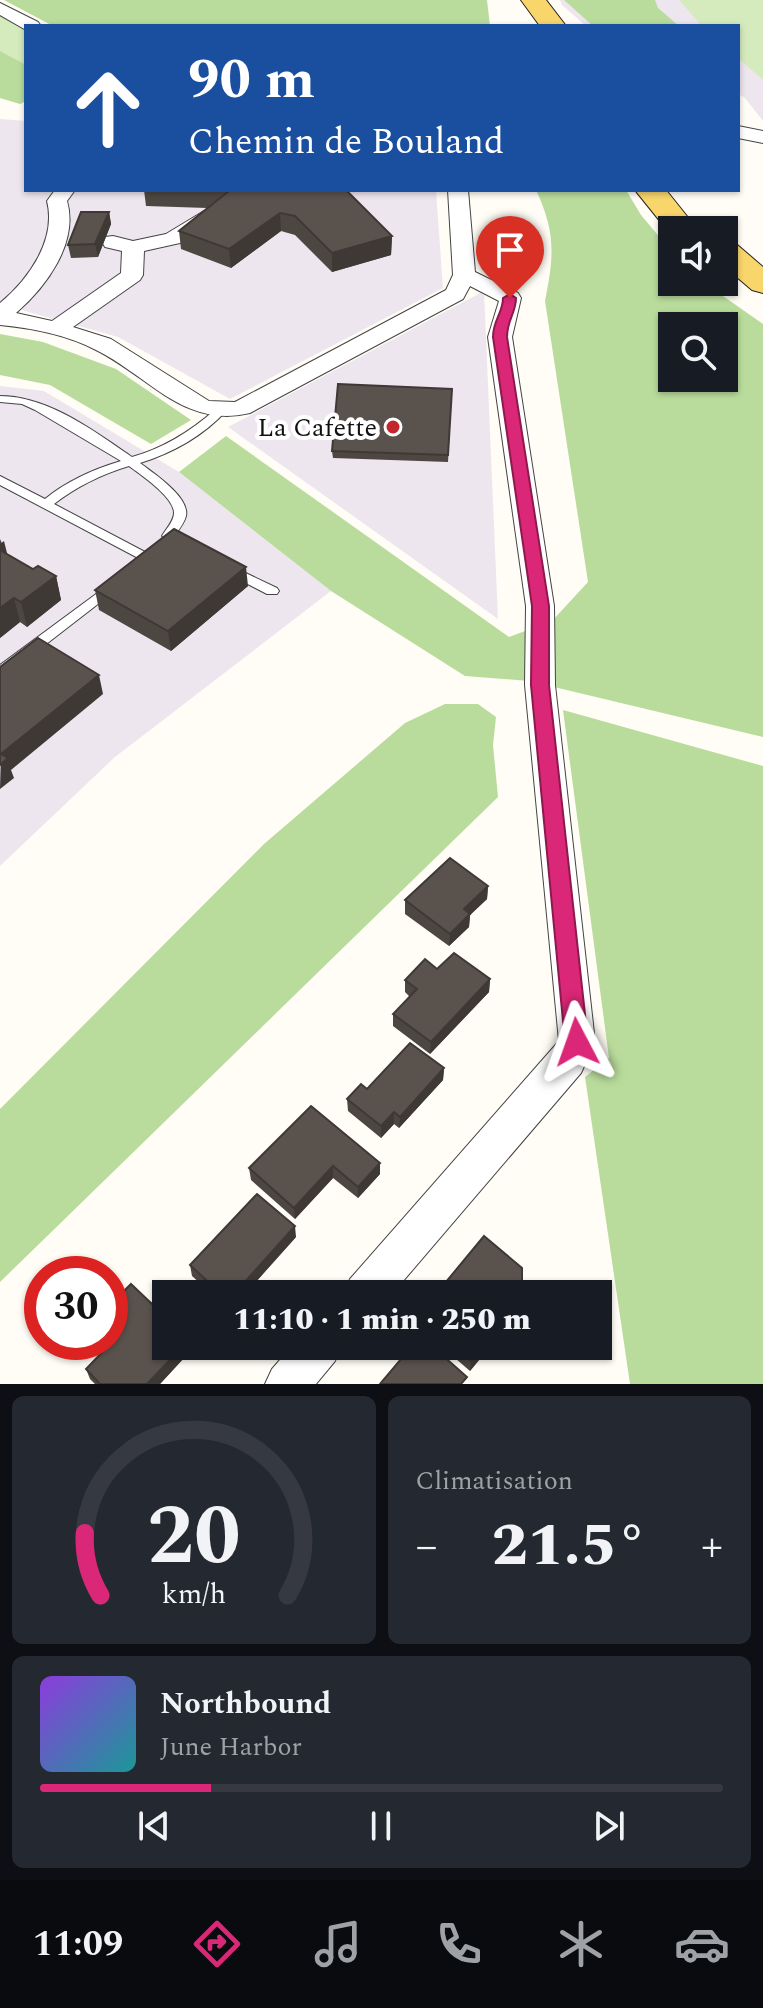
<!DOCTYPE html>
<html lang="fr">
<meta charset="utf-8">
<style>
body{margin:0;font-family:Spectral,serif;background:#242831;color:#f1f3f6;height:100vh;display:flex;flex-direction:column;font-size:30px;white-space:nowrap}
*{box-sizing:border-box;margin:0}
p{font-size:26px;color:#9ea1a6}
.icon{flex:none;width:44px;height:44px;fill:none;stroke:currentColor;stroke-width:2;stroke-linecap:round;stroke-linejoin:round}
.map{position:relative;height:1384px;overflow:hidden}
.sheet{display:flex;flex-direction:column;gap:12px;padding:12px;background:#0d0f14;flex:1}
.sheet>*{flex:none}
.banner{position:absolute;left:24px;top:24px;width:716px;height:168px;border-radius:0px;box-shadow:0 2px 6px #0004;background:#1a4fa0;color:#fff;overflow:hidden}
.controls{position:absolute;left:658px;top:216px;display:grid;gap:16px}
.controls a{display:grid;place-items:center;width:80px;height:80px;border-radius:0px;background:#171b24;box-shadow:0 2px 6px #0004;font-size:40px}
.speed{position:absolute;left:24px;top:1256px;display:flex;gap:16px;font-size:40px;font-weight:700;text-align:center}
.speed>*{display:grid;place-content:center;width:104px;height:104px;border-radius:50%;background:#171b24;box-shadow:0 2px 6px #0004;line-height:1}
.speed .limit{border:12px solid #d22;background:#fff;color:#111}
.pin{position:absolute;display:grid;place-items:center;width:68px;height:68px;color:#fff;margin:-82px -34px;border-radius:50% 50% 50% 0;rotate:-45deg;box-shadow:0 0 8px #0007}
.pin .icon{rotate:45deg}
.me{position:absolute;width:88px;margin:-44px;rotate:356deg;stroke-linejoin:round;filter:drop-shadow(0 0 6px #0008)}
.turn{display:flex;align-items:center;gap:28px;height:168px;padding:0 32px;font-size:36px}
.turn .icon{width:104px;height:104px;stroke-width:2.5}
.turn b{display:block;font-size:56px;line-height:68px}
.big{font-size:60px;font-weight:800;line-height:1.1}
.sheet .card{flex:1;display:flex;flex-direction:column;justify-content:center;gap:12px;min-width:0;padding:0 28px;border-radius:12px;background:#242831}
.sheet .dial{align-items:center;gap:0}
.dial svg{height:208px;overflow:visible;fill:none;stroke:#363941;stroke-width:7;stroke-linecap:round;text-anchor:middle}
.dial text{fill:#f1f3f6;stroke:none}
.song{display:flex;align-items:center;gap:24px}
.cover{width:96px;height:96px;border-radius:12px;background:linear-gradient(135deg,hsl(270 70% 55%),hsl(180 70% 35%))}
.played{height:8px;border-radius:4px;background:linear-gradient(90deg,#db2777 25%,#363941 25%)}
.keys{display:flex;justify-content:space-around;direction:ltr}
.heat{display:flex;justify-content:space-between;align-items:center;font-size:44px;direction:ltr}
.sheet .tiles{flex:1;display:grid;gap:12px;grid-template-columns:1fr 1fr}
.card:last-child{grid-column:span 2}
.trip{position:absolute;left:152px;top:1280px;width:460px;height:80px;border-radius:0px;background:#171b24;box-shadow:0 2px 6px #0004;font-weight:800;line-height:80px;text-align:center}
.menu{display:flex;height:128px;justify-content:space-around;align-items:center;background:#090b0e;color:#9ea1a6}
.menu .icon{width:56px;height:56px}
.menu .selected{color:#db2777}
.menu b{font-size:36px;color:#f1f3f6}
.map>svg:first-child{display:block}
.industrial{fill:#eee6ef}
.green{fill:#d5ebbd}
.forest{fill:#b9dc9c;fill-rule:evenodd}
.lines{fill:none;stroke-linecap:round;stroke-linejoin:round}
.service-casing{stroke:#444;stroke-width:2}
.minor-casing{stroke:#444;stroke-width:2}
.primary-casing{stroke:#222;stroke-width:2}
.service{fill:#fff;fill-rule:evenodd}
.minor{fill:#fff;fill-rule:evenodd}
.primary{fill:#f9d66b;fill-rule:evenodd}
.wall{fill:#4d4742}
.shaded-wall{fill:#3f3936}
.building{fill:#5a524d;stroke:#3f3936;stroke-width:2}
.route{fill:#db2777;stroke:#8e194d;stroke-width:2}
.poi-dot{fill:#c4262e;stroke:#fff;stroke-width:3}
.labels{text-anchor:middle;stroke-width:8;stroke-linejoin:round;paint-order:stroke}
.poi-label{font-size:26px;fill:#111;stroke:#fff;text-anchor:end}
</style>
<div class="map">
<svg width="763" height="1384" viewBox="0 0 763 1384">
<rect width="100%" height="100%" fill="#fffdf5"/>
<!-- industrial -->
<path class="industrial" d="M560 0H763V121L744 97 738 94V26H586L562 5Z
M0 119 26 121V190H436L443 288 230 399 118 337 0 304Z
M484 291 498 619 228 427Z
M0 386 44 391 179 472 331 591 115 757 0 866Z"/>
<!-- green -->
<path class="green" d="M679 0H763V80L738 58V26H702Z
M0 14 26 29V77L0 62Z"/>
<!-- forest -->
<path class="forest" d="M4 0H487L490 26H53Z
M564 0H655L658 8 679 26H593Z
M0 51 26 65V101L20 104 0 98Z
M536 190H626L641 215 672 252V282H703L763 324V737L529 681 465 676 331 591 179 472 226 436 509 637 552 621 588 582 545 301C554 256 556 233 536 190ZM672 326H724V378H672Z
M0 334 43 342 116 369 191 420 151 444 50 385 0 375Z
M445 704H478L496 717 493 745 498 797 0 1282V1109L264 844 405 723Z
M563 710 763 766V1384H630L585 1077 609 1058Z"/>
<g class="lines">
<defs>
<path id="service" d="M0 396C48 396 94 431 132 457 164 448 191 431 216 409L220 408 226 411C203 436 172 453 140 463 153 473 190 497 186 516 184 524 177 532 172 539L168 540 162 536C166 529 174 521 174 513 174 497 141 475 129 466 102 474 76 487 54 504L145 552 146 555 140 559 0 485V476L45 499C67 481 94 469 121 461L35 410 22 404 0 402Z
M231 566 277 588 279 591 277 594H267L226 573 225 570 226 567Z
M111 583 116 584 118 587 116 590 5 676 0 677V665Z"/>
<path id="minor" d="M0 3 38 22 41 26H26V30L0 15Z
M738 126 763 131V143L738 138Z
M55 190H75L67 201C79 243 46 287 16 313L52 321 121 273 122 251 105 247 102 242 105 237 113 236 133 241 166 234 204 211H218L221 215 218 219 180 243 144 251 143 275 140 280 73 327 111 339 209 401 235 402 446 290 453 275 448 190H468L475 272 518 293 521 298 512 337 554 606 555 685 595 1042 581 1073 392 1294H344L350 1279 559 1041 525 685 526 606 488 337 499 301 470 286 463 299 250 413C184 429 149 376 96 350 68 335 31 328 0 325V303C28 280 57 240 47 201Z
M292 1346H341L335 1361 316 1384H265L272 1369Z"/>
<path id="primary" d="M521 0H546L566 26H540Z
M635 190H666L698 230H672V236Z
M724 241 735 243 763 267V293L752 290 724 266Z"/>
</defs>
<!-- service casing -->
<use href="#service" class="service-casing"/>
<!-- minor casing -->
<use href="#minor" class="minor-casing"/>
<!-- primary casing -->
<use href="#primary" class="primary-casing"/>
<!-- service -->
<use href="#service" class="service"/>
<!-- minor -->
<use href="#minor" class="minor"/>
<!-- primary -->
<use href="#primary" class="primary"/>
</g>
<!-- wall -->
<path class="wall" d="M144 190H346L392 236 391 255 332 272 295 235 281 231 231 268 181 249 179 231 207 208 146 206Z
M109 212 111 224 98 257 71 258 68 245Z
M452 389 448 462 333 458 332 451Z
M0 539 7 554 33 569 56 576 61 600 27 627 20 622 0 638Z
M248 586 171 651 99 610 95 590Z
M488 886 487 899 470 915 469 927 449 946 405 914V900Z
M437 969 490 979 489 992 430 1054 393 1026V1014L410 997 405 992V980Z
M444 1068 443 1080 399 1128 394 1124 381 1138 348 1111 347 1099 367 1089Z
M380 1163V1174L358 1198 333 1178 295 1219 251 1180 249 1168Z
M296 1237 245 1294H212L192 1276 190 1265Z
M152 1304 195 1346 160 1384H95L90 1379 86 1369 108 1346 105 1342H110Z
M441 1346H485L484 1354 470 1371Z"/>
<!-- shaded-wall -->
<path class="shaded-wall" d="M109 212 111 224 98 257 95 244Z
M280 213 281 231 231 268 229 249Z
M392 236 391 255 332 272V253Z
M4 541 10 565 0 567V544Z
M246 567 248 586 171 651 168 631Z
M56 576 61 600 27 627 21 602Z
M14 598 20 622 0 638V608Z
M99 675 103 694 11 770 14 778 0 789 1 754Z
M488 886 487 899 470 915 469 927 449 946 450 934 464 909Z
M490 979 489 992 430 1054 431 1042Z
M444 1068 443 1080 399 1128 400 1117Z
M394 1112V1124L381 1138V1126Z
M380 1163V1174L358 1198V1187Z
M333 1166V1178L295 1219 294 1208Z
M295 1226 296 1237 245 1294H234Z
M522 1280 520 1291 518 1294H511Z
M183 1346H195L160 1384H147Z
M484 1346H485L484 1354 470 1371 471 1361Z"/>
<!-- building -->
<path class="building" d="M203 190H346L392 236 332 253 295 216 280 213 229 249 179 231 229 191Z
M81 212H109L95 244 68 245Z
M338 384 452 389 448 455 332 451Z
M174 529 246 567 168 631 95 590Z
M0 550 33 569 38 566 56 576 21 602 14 598 0 608Z
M38 638 99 675 1 754 8 758 0 765V667Z
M450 858 488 886 464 909 470 914 450 934 405 900Z
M454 953 490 979 431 1042 393 1014 417 989 405 980 425 959 437 969Z
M410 1043 444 1068 400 1117 394 1112 381 1126 347 1099 361 1084 367 1089Z
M311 1106 380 1163 358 1187 333 1166 294 1208 249 1168Z
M257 1194 295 1226 234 1294H221L190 1265Z
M484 1236 522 1268V1280L511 1294H436Z
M131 1284 152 1304 167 1288 173 1294H166V1346H183L147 1384H100L86 1369 111 1343 110 1341V1305Z
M412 1346H432L467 1377 461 1384H380Z
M454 1346H484L471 1361Z"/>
<!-- route -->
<path class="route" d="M510 294 516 298C516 313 507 320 507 337L549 606V685L588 1042 584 1049 577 1052 569 1049 565 1042 531 685 532 606 493 337C493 320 503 313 503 298Z"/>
<!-- markers -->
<circle class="poi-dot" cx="393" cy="427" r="8"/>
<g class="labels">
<!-- poi labels -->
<g class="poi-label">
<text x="377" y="436">La Cafette</text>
</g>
</g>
</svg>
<div class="controls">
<a><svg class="icon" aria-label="sound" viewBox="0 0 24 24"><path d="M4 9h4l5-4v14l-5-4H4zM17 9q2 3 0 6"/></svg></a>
<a><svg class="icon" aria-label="search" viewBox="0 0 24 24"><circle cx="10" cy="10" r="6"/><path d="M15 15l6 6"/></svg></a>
</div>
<div class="speed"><div class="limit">30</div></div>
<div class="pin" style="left:510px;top:298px;background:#d93025"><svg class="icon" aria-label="arrive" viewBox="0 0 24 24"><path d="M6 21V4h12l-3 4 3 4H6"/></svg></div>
<svg class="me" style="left:577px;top:1042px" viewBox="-20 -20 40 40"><path d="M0-17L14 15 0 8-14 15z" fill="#db2777" stroke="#fff" stroke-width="4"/></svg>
<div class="trip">11:10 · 1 min · 250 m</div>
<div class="banner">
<div class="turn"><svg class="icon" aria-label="ahead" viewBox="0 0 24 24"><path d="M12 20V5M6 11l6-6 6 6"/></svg><div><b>90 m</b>Chemin de Bouland</div></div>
</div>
</div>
<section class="sheet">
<div class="tiles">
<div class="card dial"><svg viewBox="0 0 100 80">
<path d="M14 69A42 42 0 1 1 86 69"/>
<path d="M14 69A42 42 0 0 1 8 45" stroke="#db2777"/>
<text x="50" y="56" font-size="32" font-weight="700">20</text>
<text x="50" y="72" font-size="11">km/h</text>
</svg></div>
<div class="card"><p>Climatisation</p>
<div class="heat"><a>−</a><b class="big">21.5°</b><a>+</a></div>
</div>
<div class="card">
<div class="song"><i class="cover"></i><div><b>Northbound</b><p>June Harbor</p></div></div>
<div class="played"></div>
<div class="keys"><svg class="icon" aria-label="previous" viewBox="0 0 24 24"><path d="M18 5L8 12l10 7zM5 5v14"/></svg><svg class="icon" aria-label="pause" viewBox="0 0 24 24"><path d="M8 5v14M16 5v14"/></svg><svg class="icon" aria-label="next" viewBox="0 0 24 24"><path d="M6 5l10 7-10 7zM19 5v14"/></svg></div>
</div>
</div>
</section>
<nav class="menu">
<b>11:09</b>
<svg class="icon selected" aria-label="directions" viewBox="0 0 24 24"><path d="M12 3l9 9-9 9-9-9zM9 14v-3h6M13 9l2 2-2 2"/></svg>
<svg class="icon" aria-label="music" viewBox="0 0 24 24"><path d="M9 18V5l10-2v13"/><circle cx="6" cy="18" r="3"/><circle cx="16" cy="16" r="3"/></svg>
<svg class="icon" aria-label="phone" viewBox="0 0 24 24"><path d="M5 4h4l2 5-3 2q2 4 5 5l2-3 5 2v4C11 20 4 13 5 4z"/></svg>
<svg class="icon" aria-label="climate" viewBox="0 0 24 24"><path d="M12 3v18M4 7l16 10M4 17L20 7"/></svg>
<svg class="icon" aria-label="car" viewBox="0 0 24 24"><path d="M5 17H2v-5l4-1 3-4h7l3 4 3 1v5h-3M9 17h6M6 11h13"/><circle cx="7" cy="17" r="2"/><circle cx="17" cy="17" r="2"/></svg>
</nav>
